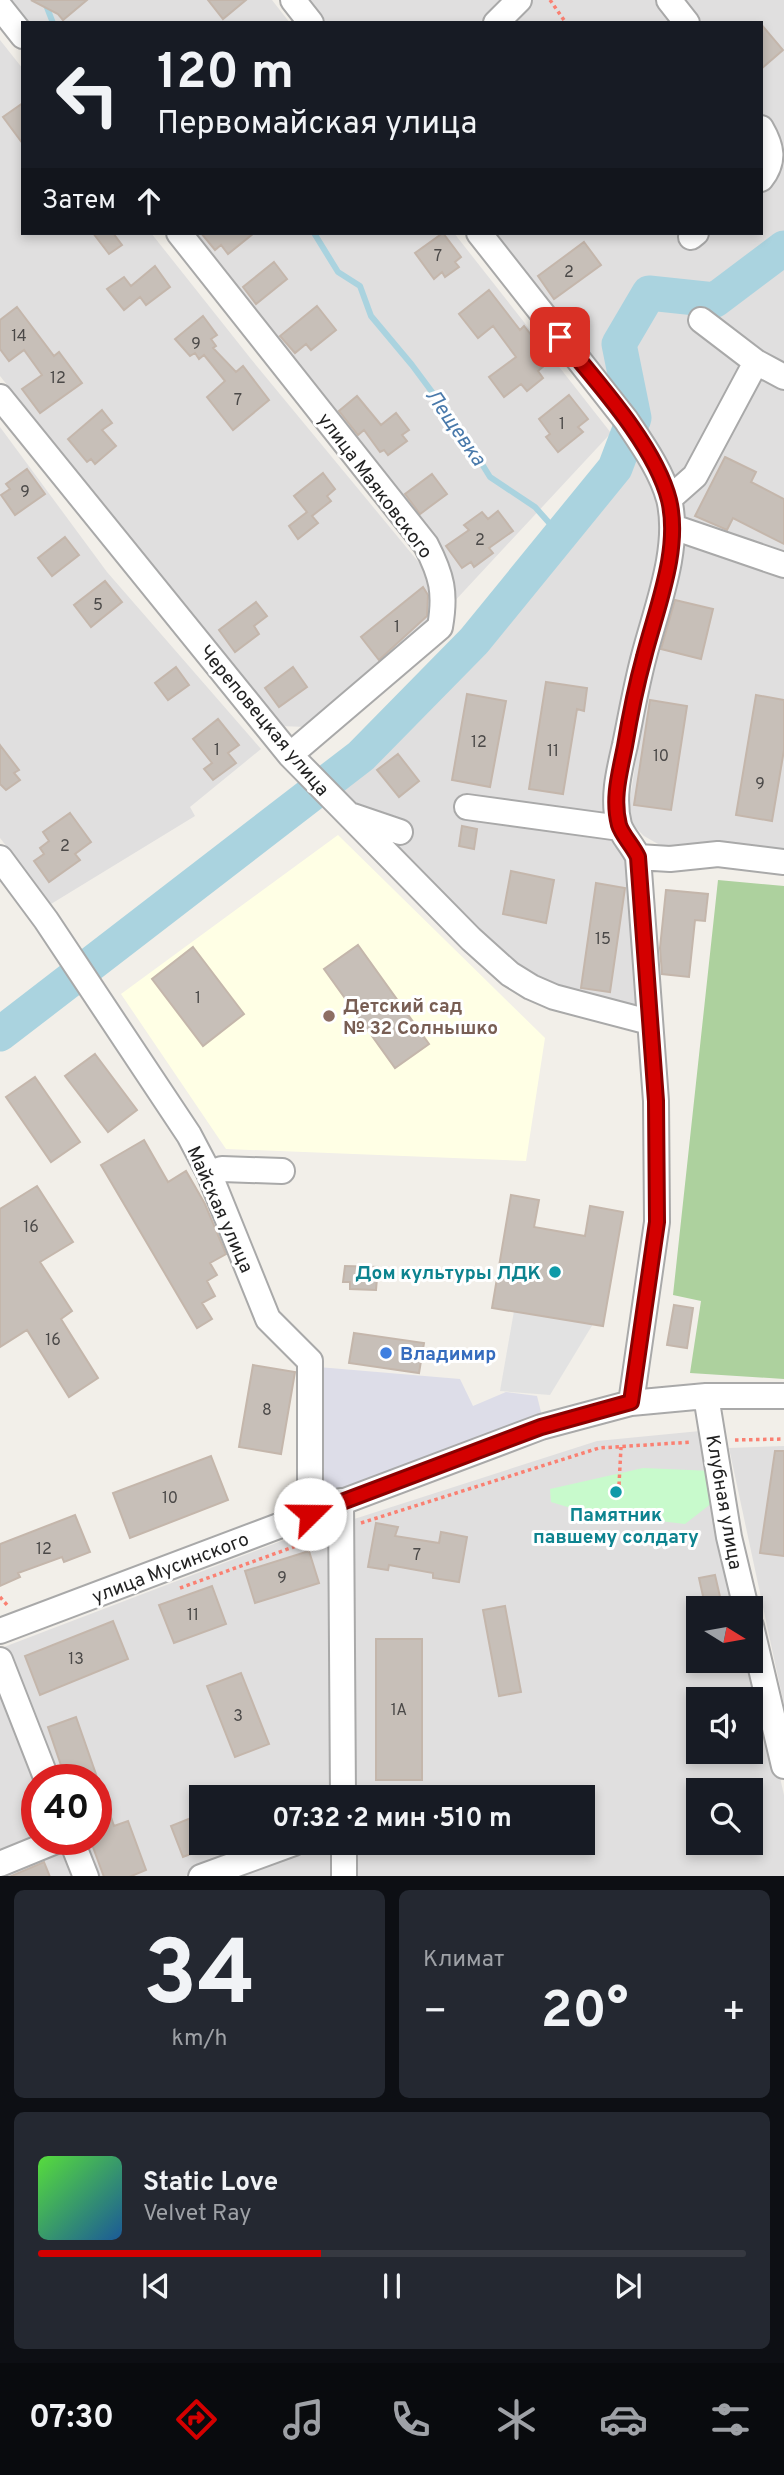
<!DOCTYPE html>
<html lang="ru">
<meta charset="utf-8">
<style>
body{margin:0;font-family:Overpass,sans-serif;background:#242831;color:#f1f3f6;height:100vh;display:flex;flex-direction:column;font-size:26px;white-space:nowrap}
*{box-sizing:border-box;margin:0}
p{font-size:23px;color:#9ea1a6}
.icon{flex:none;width:38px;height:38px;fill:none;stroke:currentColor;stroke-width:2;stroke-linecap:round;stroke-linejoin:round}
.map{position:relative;height:1876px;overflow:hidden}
.panel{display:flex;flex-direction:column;gap:14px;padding:14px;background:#0d0f14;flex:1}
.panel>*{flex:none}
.hud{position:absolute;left:21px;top:21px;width:742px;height:214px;border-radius:0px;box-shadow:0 4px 10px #0003;background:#171b24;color:#f1f3f6;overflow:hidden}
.needle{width:46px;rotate:101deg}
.fabs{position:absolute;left:686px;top:1596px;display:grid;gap:14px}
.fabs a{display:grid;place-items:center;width:77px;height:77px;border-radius:0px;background:#171b24;box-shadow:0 4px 10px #0003;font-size:35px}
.speed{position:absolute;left:21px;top:1764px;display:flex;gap:14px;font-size:35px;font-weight:700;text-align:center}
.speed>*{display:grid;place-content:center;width:91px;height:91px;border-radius:50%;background:#171b24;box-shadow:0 4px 10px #0003;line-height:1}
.speed .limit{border:10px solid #d22;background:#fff;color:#111}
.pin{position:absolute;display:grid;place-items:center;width:60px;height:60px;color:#fff;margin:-30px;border-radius:14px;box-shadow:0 4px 10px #0006}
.me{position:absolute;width:77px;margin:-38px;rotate:68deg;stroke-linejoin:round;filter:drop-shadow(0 0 5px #0008)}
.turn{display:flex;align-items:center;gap:24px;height:147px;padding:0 21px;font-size:32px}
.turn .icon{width:91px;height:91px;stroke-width:2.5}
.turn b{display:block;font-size:49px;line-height:60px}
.then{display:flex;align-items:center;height:66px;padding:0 21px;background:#0003;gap:14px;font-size:26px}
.big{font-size:52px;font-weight:700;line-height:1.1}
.panel .tile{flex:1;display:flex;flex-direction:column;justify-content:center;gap:10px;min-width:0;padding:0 24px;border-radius:10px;background:#242831}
.panel .dial{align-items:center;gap:0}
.dial b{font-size:91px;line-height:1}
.song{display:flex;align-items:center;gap:21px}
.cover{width:84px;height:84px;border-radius:10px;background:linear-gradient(135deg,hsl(110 70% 55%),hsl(210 70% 35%))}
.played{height:7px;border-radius:4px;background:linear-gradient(90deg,#d40000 40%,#363941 40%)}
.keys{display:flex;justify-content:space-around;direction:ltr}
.heat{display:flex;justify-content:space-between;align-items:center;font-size:38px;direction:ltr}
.panel .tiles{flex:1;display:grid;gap:14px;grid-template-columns:1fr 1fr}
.tile:last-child{grid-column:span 2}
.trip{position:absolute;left:189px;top:1785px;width:406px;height:70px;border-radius:0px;background:#171b24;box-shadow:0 4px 10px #0003;font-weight:700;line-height:70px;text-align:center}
.tab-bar{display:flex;height:112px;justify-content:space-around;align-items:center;background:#090b0e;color:#9ea1a6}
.tab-bar .icon{width:49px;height:49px}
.tab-bar .selected{color:#d40000}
.tab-bar b{font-size:32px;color:#f1f3f6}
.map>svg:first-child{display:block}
.residential{fill:#e0dfdf;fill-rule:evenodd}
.education{fill:#ffffe5}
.forest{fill:#add19e}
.park{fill:#c8facc}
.parking{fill:#e2e2e2}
.plaza{fill:#dddde8}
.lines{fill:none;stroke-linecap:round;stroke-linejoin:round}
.stream{stroke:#aad3df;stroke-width:6}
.river{stroke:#aad3df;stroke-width:35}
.building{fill:#c7bfb8;stroke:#c4b6ab;stroke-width:2}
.minor-casing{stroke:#a9a9a9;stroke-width:28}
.path{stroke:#fa8072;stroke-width:3.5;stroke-dasharray:3.5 3.5;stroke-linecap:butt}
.minor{stroke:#fff;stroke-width:24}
.route-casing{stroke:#8a0000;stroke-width:18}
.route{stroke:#d40000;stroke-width:12}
.education-dot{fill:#8d6e63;stroke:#fff;stroke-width:2.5}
.culture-dot{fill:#0f9aa8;stroke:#fff;stroke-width:2.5}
.shop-dot{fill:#3f7fe0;stroke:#fff;stroke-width:2.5}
.labels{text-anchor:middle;stroke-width:6;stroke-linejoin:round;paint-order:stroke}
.number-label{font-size:16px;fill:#4b4948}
.street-label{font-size:19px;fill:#222;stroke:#fff}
.education-label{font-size:19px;font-weight:bold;fill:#785e54;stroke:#fff;text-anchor:start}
.culture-label{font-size:19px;font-weight:bold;fill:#0d838f;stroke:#fff;text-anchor:end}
.shop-label{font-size:19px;font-weight:bold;fill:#366cbe;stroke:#fff;text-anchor:start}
.water-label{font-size:21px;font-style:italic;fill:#4a7aab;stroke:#fff}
</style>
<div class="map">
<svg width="784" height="1877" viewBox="0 0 784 1877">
<rect width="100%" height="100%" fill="#f2efe9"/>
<!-- residential -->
<path class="residential" d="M3 0H272L290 23H23Z
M302 0H513L490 23H320Z
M528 0H784V854L673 848 658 844 644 836 633 825 628 812 676 498 488 233H761V23H505Z
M0 40 23 69V233H151L251 359 421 565 430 580 432 618 307 727 279 726 0 376Z
M187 233H454L611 433 451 605 449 583Z
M0 427 107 572 261 749 190 807 195 816 51 904 0 838Z
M634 448 662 504 667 532 607 814 629 857 636 1010 527 976 336 788 479 652 620 478Z
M700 1431 741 1608H698V1661H751V1650L784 1795V1876H355L354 1843H583V1797H353L348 1521 597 1441ZM698 1699H751V1752H698ZM698 1790H751V1843H698Z
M784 1446V1705L729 1448Z
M334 1521 336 1797H201V1843H275L185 1876H94L79 1839H96V1780H56L4 1647Z
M0 1687 37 1780V1839H60L75 1876H0Z
M332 1843 335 1876 238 1877Z"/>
<!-- education -->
<path class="education" d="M338 835 545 1038 526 1161 226 1149 121 994Z"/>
<!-- forest -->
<path class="forest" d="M718 880 784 886V1379L690 1373 701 1301 673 1295Z"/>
<!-- park -->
<path class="park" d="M643 1468 713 1471 712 1503 685 1524 584 1512 551 1502 550 1489Z"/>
<!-- parking -->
<path class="parking" d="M514 1311 593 1324 550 1395 500 1391Z"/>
<!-- plaza -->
<path class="plaza" d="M318 1367 460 1379 473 1406 506 1392 537 1396 542 1416 318 1497Z"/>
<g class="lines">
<!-- stream -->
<path class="stream" d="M44 0 53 23
M314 233 338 272 360 286 371 316 412 365 464 435 490 477 535 507 560 535"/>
<!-- river -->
<path class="river" d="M0 1034 361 756 474 641 615 468 634 418 619 344 649 293 715 300 784 248"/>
</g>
<!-- building -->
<path class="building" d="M31 0H87L63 20 58 14Z
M208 0H246L223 19Z
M761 24 783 50 761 69Z
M23 103V144L3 117Z
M93 233H113L122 245 109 254Z
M201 233H254L228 254 221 245 215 250Z
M443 233 461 257 455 262 459 267 445 277 442 272 434 279 415 253Z
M584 242 601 265 554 299 538 276Z
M274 262 287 279 256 304 243 287Z
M155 266 170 287 146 305 140 297 124 310 107 289 124 277 131 286Z
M489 290 520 330 524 326 535 340 531 344 546 364 538 371 543 378 527 391 521 384 504 397 489 377 516 357 493 326 478 338 459 314Z
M317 306 336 330 311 350 306 344 295 353 280 336Z
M17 307 54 356 59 352 82 383 40 413 22 389 42 375 24 350 9 361 0 349V320Z
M203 316 217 335 211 339 216 346 213 348 236 372 243 366 269 400 233 430 207 397 225 381 204 355 199 359 195 353 190 356 175 339Z
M569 395 588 419 578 427 583 432 558 452 546 437 550 434 539 419Z
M357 396 381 425 396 413 409 430 402 435 407 441 388 455 384 450 380 452 364 430 358 435 339 411Z
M102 410 112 423 102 430 116 446 95 464 91 459 87 462 68 439Z
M725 457 756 472 751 482 784 499V544L733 518 727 530 695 516Z
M27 469 45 494 15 515 1 495 10 489 6 484Z
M323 473 335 489 327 496 331 501 312 516 318 523 298 539 289 526 307 512 294 496Z
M432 474 447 494 420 514 405 494Z
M498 511 513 531 489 548 493 553 474 567 471 562 462 568 446 546 469 530 464 525 482 512 488 519Z
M65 537 79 555 52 576 38 558Z
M105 581 122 602 91 627 74 605Z
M423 587 428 595 427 616 379 660 361 637Z
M675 600 713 609 701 659 661 649Z
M256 602 267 616 254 626 259 634 235 652 219 630Z
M176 667 189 685 168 700 155 683Z
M293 667 307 687 279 707 265 688Z
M546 682 587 688 584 711 577 709 563 794 529 789Z
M467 694 506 701 490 787 452 780Z
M756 695 784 700V750L772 821 736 815Z
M650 700 687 706 671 810 634 805Z
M218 719 239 745 228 753 236 763 213 780 204 769 212 763 193 739Z
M0 745 19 770 14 773 20 780 6 790 0 784Z
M398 754 419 781 399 797 377 770Z
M70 813 91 842 75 854 80 860 49 882 34 861 44 854 40 848 49 841 43 832Z
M462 826 477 829 474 849 459 846Z
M511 871 554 880 546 923 503 914Z
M596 883 625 888 610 992 581 988Z
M666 890 708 894 705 921 695 920 689 977 662 974 660 948Z
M358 945 429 1044 395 1068 324 969Z
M193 947 244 1014 203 1046 152 979Z
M95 1054 137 1110 108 1132 65 1076Z
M35 1077 80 1142 51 1162 6 1097Z
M144 1140 168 1182 186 1171 205 1204 226 1254 210 1263 217 1275 207 1281 215 1296 202 1303 212 1319 197 1328 101 1165Z
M37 1186 73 1242 40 1262 72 1311 61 1319 98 1378 69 1397 27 1330 0 1347V1209Z
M511 1195 539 1200 534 1227 585 1236 590 1206 623 1212 603 1326 492 1308Z
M345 1266 378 1267 376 1290 350 1289V1282H343Z
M674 1305 693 1308 687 1348 667 1345Z
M354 1333 424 1343 419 1373 349 1363Z
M253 1365 295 1372 281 1454 239 1447Z
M775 1451H784V1556L760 1553Z
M211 1456 228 1500 130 1538 113 1493Z
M75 1515 90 1552 64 1562 62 1557 18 1573 20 1577 0 1586V1544Z
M376 1523 398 1527 395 1536 439 1543 441 1532 467 1537 459 1582 433 1578V1573L389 1565 388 1570 368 1567Z
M309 1551 319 1583 255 1603 245 1571Z
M715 1575 721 1601 705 1605 699 1578Z
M212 1586 226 1624 174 1643 159 1605Z
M505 1606 521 1692 499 1696 483 1610Z
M113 1621 128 1659 40 1695 25 1656Z
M376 1639H422V1780H376Z
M241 1673 269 1744 235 1757 207 1686Z
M76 1717 98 1780H66L48 1727Z
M99 1782 114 1826 128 1821 146 1870 129 1877H104L90 1839H96V1783Z
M201 1814V1850L183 1857 171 1826Z
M44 1862 50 1877H9Z"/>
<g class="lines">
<defs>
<path id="minor" d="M293 0 311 23
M669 0 687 23
M0 7 23 36
M496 23 519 0
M761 128C772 147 775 161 761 179
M179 233 426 545C442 576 446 593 440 627L290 755
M479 233 626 420C642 444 661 470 669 499 681 548 656 609 644 656 636 686 631 716 625 745 619 771 612 798 619 825 622 835 633 846 638 857L656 1101 657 1222 631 1403
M691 237 696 233
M701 320 756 362
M0 397 290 755 471 939 510 974 531 987 554 997 649 1022
M669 499 695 476 756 362 784 377
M673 527 784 565
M467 807 620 828
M353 816 400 832
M638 857 670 859 718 854 784 862
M0 858 46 920 189 1135 209 1173 268 1319 310 1361V1514
M209 1173 222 1169 282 1171
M706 1396 729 1537 746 1608
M341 1501 343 1797
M751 1626 784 1766
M0 1631 541 1427 631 1403 706 1396H784
M0 1660 47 1780
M71 1839 86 1877
M344 1843V1877
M0 1864 61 1839
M201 1877 294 1843"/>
</defs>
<!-- minor casing -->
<use href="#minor" class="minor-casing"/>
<!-- path -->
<path class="path" d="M550 0 566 23
M735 1440 784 1439
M619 1485 621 1447
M361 1523 599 1448 692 1442
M180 1588 321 1537
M0 1597 8 1606"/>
<!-- minor -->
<use href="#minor" class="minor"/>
</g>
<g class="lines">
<defs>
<path id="route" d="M310 1514 541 1427 631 1402 657 1222 656 1101 638 857C633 846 622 835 619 825 612 798 620 772 625 746 630 716 636 686 644 657 656 609 681 550 669 500 655 445 596 381 560 337"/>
</defs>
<!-- route casing -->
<use href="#route" class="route-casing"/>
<!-- route -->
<use href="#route" class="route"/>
</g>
<!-- markers -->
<circle class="education-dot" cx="329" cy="1016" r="7"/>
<g class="culture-dot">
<circle cx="555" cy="1272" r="7"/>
<circle cx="616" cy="1492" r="7"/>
</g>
<circle class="shop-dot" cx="386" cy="1353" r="7"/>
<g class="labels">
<!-- number labels -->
<g class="number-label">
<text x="438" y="261">7</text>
<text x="569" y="277">2</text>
<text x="19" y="341">14</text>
<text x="196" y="349">9</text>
<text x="58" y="383">12</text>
<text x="238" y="405">7</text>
<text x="562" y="429">1</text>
<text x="25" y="497">9</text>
<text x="480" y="545">2</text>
<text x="98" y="610">5</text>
<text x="397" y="632">1</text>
<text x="479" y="747">12</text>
<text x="217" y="755">1</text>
<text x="553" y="756">11</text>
<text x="661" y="761">10</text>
<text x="760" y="789">9</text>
<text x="65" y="851">2</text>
<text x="603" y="944">15</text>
<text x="198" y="1003">1</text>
<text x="31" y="1232">16</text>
<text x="53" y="1345">16</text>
<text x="267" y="1415">8</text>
<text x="170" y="1503">10</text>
<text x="44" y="1554">12</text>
<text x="417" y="1560">7</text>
<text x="282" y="1583">9</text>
<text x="193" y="1620">11</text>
<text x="76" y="1664">13</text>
<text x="399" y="1715">1А</text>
<text x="238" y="1721">3</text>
</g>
<!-- street labels -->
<g class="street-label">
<text transform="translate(376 485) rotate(53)" y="7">улица Маяковского</text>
<text transform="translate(265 720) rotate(50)" y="7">Череповецкая улица</text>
<text transform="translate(221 1209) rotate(66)" y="7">Майская улица</text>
<text transform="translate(725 1502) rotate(80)" y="7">Клубная улица</text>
<text transform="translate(170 1567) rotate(-21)" y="7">улица Мусинского</text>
</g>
<!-- education labels -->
<g class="education-label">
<text x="343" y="1012">Детский сад<tspan x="343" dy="22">№ 32 Солнышко</tspan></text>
</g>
<!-- culture labels -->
<g class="culture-label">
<text x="541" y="1279">Дом культуры ЛДК</text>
<text x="616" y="1521" text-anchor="middle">Памятник<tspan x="616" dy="22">павшему солдату</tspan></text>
</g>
<!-- shop labels -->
<g class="shop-label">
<text x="400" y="1360">Владимир</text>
</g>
<!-- water labels -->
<g class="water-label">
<text transform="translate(456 427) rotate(55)" y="7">Лещевка</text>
</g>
</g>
</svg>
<div class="fabs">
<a><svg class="needle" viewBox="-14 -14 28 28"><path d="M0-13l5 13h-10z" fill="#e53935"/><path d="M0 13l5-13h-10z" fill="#9ea1a6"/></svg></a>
<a><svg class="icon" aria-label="sound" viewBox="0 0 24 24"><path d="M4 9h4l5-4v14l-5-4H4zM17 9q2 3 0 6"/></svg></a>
<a><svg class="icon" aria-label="search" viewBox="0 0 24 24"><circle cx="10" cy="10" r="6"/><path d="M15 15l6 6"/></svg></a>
</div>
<div class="speed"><div class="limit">40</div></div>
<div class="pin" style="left:560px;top:337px;background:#d93025"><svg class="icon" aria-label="arrive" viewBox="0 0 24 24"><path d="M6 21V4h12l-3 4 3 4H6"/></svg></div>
<svg class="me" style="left:310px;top:1514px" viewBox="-20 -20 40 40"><circle r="19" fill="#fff"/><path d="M0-13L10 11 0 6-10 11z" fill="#d40000"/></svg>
<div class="trip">07:32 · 2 мин · 510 m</div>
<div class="hud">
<div class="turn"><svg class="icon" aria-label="left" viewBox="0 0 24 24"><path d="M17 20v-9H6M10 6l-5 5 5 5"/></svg><div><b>120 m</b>Первомайская улица</div></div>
<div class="then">Затем<svg class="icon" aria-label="ahead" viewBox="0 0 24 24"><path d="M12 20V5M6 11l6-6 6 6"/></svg></div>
</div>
</div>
<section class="panel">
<div class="tiles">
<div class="tile dial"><b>34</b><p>km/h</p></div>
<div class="tile"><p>Климат</p>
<div class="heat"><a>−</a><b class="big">20°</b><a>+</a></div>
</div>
<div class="tile">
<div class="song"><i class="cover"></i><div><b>Static Love</b><p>Velvet Ray</p></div></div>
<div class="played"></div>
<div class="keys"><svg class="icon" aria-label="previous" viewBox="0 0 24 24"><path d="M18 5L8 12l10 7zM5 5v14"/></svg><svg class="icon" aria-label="pause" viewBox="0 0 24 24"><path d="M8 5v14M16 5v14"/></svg><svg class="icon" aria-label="next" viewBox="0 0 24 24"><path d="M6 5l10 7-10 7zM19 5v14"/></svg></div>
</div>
</div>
</section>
<nav class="tab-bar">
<b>07:30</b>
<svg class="icon selected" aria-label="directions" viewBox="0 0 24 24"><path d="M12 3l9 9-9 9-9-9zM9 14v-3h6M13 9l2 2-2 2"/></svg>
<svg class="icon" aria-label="music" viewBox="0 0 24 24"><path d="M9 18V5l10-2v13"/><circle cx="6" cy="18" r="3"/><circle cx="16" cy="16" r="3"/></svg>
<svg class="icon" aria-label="phone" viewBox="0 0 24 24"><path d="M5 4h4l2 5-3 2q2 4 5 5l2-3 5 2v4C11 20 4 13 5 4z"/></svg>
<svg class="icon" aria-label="climate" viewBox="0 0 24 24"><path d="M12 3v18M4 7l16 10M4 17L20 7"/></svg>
<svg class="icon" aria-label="car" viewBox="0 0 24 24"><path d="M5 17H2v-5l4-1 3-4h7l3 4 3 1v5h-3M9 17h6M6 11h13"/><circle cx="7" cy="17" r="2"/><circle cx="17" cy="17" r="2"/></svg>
<svg class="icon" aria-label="filters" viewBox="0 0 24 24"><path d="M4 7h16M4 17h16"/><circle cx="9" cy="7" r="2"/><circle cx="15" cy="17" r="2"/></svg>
</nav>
